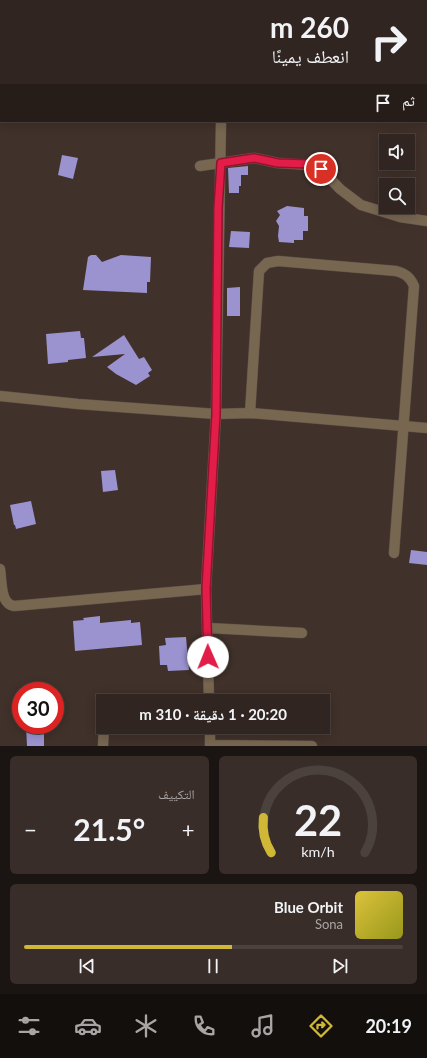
<!DOCTYPE html>
<html lang="ar">
<meta charset="utf-8">
<style>
body{margin:0;font-family:Lato,"Noto Naskh Arabic",sans-serif;background:#382d29;color:#f1f3f6;direction:rtl;height:100vh;display:flex;flex-direction:column;font-size:15px;white-space:nowrap}
*{box-sizing:border-box;margin:0}
p{font-size:13px;color:#a8a5a5}
.icon{flex:none;width:22px;height:22px;fill:none;stroke:currentColor;stroke-width:2;stroke-linecap:round;stroke-linejoin:round}
.map{position:relative;height:746px;overflow:hidden;direction:ltr}
.panel{display:flex;flex-direction:column;gap:10px;padding:10px;background:#1a1412;flex:1}
.panel>*{flex:none}
.hud{position:absolute;left:0px;top:0px;width:427px;height:122px;box-shadow:0 2px 10px #0003,0 0 0 1px #4b423e;direction:rtl;background:#302520;color:#f1f3f6;overflow:hidden}
.tools{position:absolute;left:379px;top:134px;display:grid;gap:8px}
.tools a{display:grid;place-items:center;width:36px;height:36px;border-radius:0px;background:#302520;box-shadow:0 2px 10px #0003,0 0 0 1px #4b423e;font-size:20px}
.speed{position:absolute;left:12px;top:682px;display:flex;gap:8px;font-size:20px;font-weight:700;text-align:center}
.speed>*{display:grid;place-content:center;width:52px;height:52px;border-radius:50%;background:#302520;box-shadow:0 2px 10px #0003,0 0 0 1px #4b423e;line-height:1}
.speed .limit{border:6px solid #d22;background:#fff;color:#111}
.pin{position:absolute;display:grid;place-items:center;width:34px;height:34px;color:#fff;margin:-17px;border:2px solid #fff;border-radius:50%;box-shadow:0 1px 4px #0007}
.me{position:absolute;width:44px;margin:-22px;rotate:359deg;stroke-linejoin:round;filter:drop-shadow(0 0 3px #0008)}
.turn{display:flex;align-items:center;gap:14px;height:84px;padding:0 12px;font-size:18px}
.turn .icon{width:52px;height:52px;stroke-width:2.5}
.turn b{display:block;font-size:28px;line-height:34px}
.then{display:flex;align-items:center;height:38px;padding:0 12px;background:#0003;gap:8px;font-size:15px}
.big{font-size:30px;font-weight:700;line-height:1.1}
.panel .widget{flex:1;display:flex;flex-direction:column;justify-content:center;gap:6px;min-width:0;padding:0 14px;border-radius:6px;background:#382d29}
.panel .dial{align-items:center;gap:0}
.dial svg{height:104px;overflow:visible;fill:none;stroke:#4b423e;stroke-width:7;stroke-linecap:round;text-anchor:middle}
.dial text{fill:#f1f3f6;stroke:none}
.song{display:flex;align-items:center;gap:12px}
.cover{width:48px;height:48px;border-radius:6px;background:linear-gradient(135deg,hsl(50 70% 55%),hsl(60 70% 35%))}
.played{height:4px;border-radius:2px;background:linear-gradient(90deg,#d1b736 55%,#4b423e 55%)}
.keys{display:flex;justify-content:space-around;direction:ltr}
.heat{display:flex;justify-content:space-between;align-items:center;font-size:22px;direction:ltr}
.panel .tiles{flex:1;display:grid;gap:10px;grid-template-columns:1fr 1fr}
.widget:last-child{grid-column:span 2}
.trip{position:absolute;left:96px;top:694px;width:234px;height:40px;border-radius:0px;background:#302520;box-shadow:0 2px 10px #0003,0 0 0 1px #4b423e;font-weight:700;line-height:40px;text-align:center;direction:rtl}
.tab-bar{display:flex;height:64px;justify-content:space-around;align-items:center;background:#130f0d;color:#a8a5a5}
.tab-bar .icon{width:28px;height:28px}
.tab-bar .selected{color:#d1b736}
.tab-bar b{font-size:18px;color:#f1f3f6}
.map>svg:first-child{display:block}
.building{fill:#9b93d0}
.lines{fill:none;stroke-linecap:round;stroke-linejoin:round}
.street-casing{stroke:#5d4f49;stroke-width:11}
.street{stroke:#776650;stroke-width:10}
.route-casing{stroke:#92132f;stroke-width:10}
.route{stroke:#e11d48;stroke-width:7}
</style>
<div class="map">
<svg width="427" height="746" viewBox="0 0 427 746">
<rect width="100%" height="100%" fill="#40312a"/>
<!-- building -->
<path class="building" d="M62 155 78 158 73 179 58 175Z
M248 166V175H241V186H239V193H229L228 168Z
M287 206 304 208V216H308V231H303V240H294V243L279 242 278 236 279 226 276 221 280 215 277 211Z
M231 231 250 232 249 248 229 247Z
M91 255H96L102 262 121 255 151 257 150 282H147V293L83 290 88 257Z
M240 287V316H227V288Z
M80 331 81 338H84L86 358 68 360V362L48 364 46 334Z
M124 335 139 359 144 357 152 370 148 373 150 376 136 385 116 374 107 367 125 354 92 357Z
M115 470 118 490 103 492 101 471Z
M31 501 36 524 16 529 15 525H14L10 505Z
M411 550 427 552V565L409 563Z
M100 616V623L131 620V623L140 622 142 645 75 651 73 621 84 620 83 618Z
M186 637 189 670 168 671 167 665H160L159 646 166 645 165 638Z
M26 725H44V746H27Z"/>
<g class="lines">
<defs>
<path id="street" d="M16 0V1
M0 1H1
M222 1V0
M200 166 254 158 278 163 310 165 321 169 340 189 361 205 400 217 427 221
M0 396 78 404 216 414 250 413 427 428
M250 413 259 271 267 263 278 261 396 271C406 274 410 277 414 286L394 553
M0 569C2 581 0 604 14 606L206 589
M208 628 302 633
M209 701 206 589 216 414 221 121
M210 727V746
M210 745 312 746
M103 746 104 727"/>
</defs>
<!-- street casing -->
<use href="#street" class="street-casing"/>
<!-- street -->
<use href="#street" class="street"/>
</g>
<g class="lines">
<defs>
<path id="route" d="M208 657 206 589 216 414 218 208 221 163 254 158 278 163 310 164 321 169"/>
</defs>
<!-- route casing -->
<use href="#route" class="route-casing"/>
<!-- route -->
<use href="#route" class="route"/>
</g>
</svg>
<div class="tools">
<a><svg class="icon" aria-label="sound" viewBox="0 0 24 24"><path d="M4 9h4l5-4v14l-5-4H4zM17 9q2 3 0 6"/></svg></a>
<a><svg class="icon" aria-label="search" viewBox="0 0 24 24"><circle cx="10" cy="10" r="6"/><path d="M15 15l6 6"/></svg></a>
</div>
<div class="speed"><div class="limit">30</div></div>
<div class="pin" style="left:321px;top:169px;background:#d93025"><svg class="icon" aria-label="arrive" viewBox="0 0 24 24"><path d="M6 21V4h12l-3 4 3 4H6"/></svg></div>
<svg class="me" style="left:208px;top:657px" viewBox="-20 -20 40 40"><circle r="19" fill="#fff"/><path d="M0-13L10 11 0 6-10 11z" fill="#e11d48"/></svg>
<div class="trip">20:20 · 1 دقيقة · 310 m</div>
<div class="hud">
<div class="turn"><svg class="icon" aria-label="right" viewBox="0 0 24 24"><path d="M7 20v-9h11M14 6l5 5-5 5"/></svg><div><b>260 m</b>انعطف يمينًا</div></div>
<div class="then">ثم<svg class="icon" aria-label="arrive" viewBox="0 0 24 24"><path d="M6 21V4h12l-3 4 3 4H6"/></svg></div>
</div>
</div>
<section class="panel">
<div class="tiles">
<div class="widget dial"><svg viewBox="0 0 100 80">
<path d="M14 69A42 42 0 1 1 86 69"/>
<path d="M14 69A42 42 0 0 1 8 42" stroke="#d1b736"/>
<text x="50" y="56" font-size="32" font-weight="700">22</text>
<text x="50" y="72" font-size="11">km/h</text>
</svg></div>
<div class="widget"><p>التكييف</p>
<div class="heat"><a>−</a><b class="big">21.5°</b><a>+</a></div>
</div>
<div class="widget">
<div class="song"><i class="cover"></i><div><b>Blue Orbit</b><p>Sona</p></div></div>
<div class="played"></div>
<div class="keys"><svg class="icon" aria-label="previous" viewBox="0 0 24 24"><path d="M18 5L8 12l10 7zM5 5v14"/></svg><svg class="icon" aria-label="pause" viewBox="0 0 24 24"><path d="M8 5v14M16 5v14"/></svg><svg class="icon" aria-label="next" viewBox="0 0 24 24"><path d="M6 5l10 7-10 7zM19 5v14"/></svg></div>
</div>
</div>
</section>
<nav class="tab-bar">
<b>20:19</b>
<svg class="icon selected" aria-label="directions" viewBox="0 0 24 24"><path d="M12 3l9 9-9 9-9-9zM9 14v-3h6M13 9l2 2-2 2"/></svg>
<svg class="icon" aria-label="music" viewBox="0 0 24 24"><path d="M9 18V5l10-2v13"/><circle cx="6" cy="18" r="3"/><circle cx="16" cy="16" r="3"/></svg>
<svg class="icon" aria-label="phone" viewBox="0 0 24 24"><path d="M5 4h4l2 5-3 2q2 4 5 5l2-3 5 2v4C11 20 4 13 5 4z"/></svg>
<svg class="icon" aria-label="climate" viewBox="0 0 24 24"><path d="M12 3v18M4 7l16 10M4 17L20 7"/></svg>
<svg class="icon" aria-label="car" viewBox="0 0 24 24"><path d="M5 17H2v-5l4-1 3-4h7l3 4 3 1v5h-3M9 17h6M6 11h13"/><circle cx="7" cy="17" r="2"/><circle cx="17" cy="17" r="2"/></svg>
<svg class="icon" aria-label="filters" viewBox="0 0 24 24"><path d="M4 7h16M4 17h16"/><circle cx="9" cy="7" r="2"/><circle cx="15" cy="17" r="2"/></svg>
</nav>
